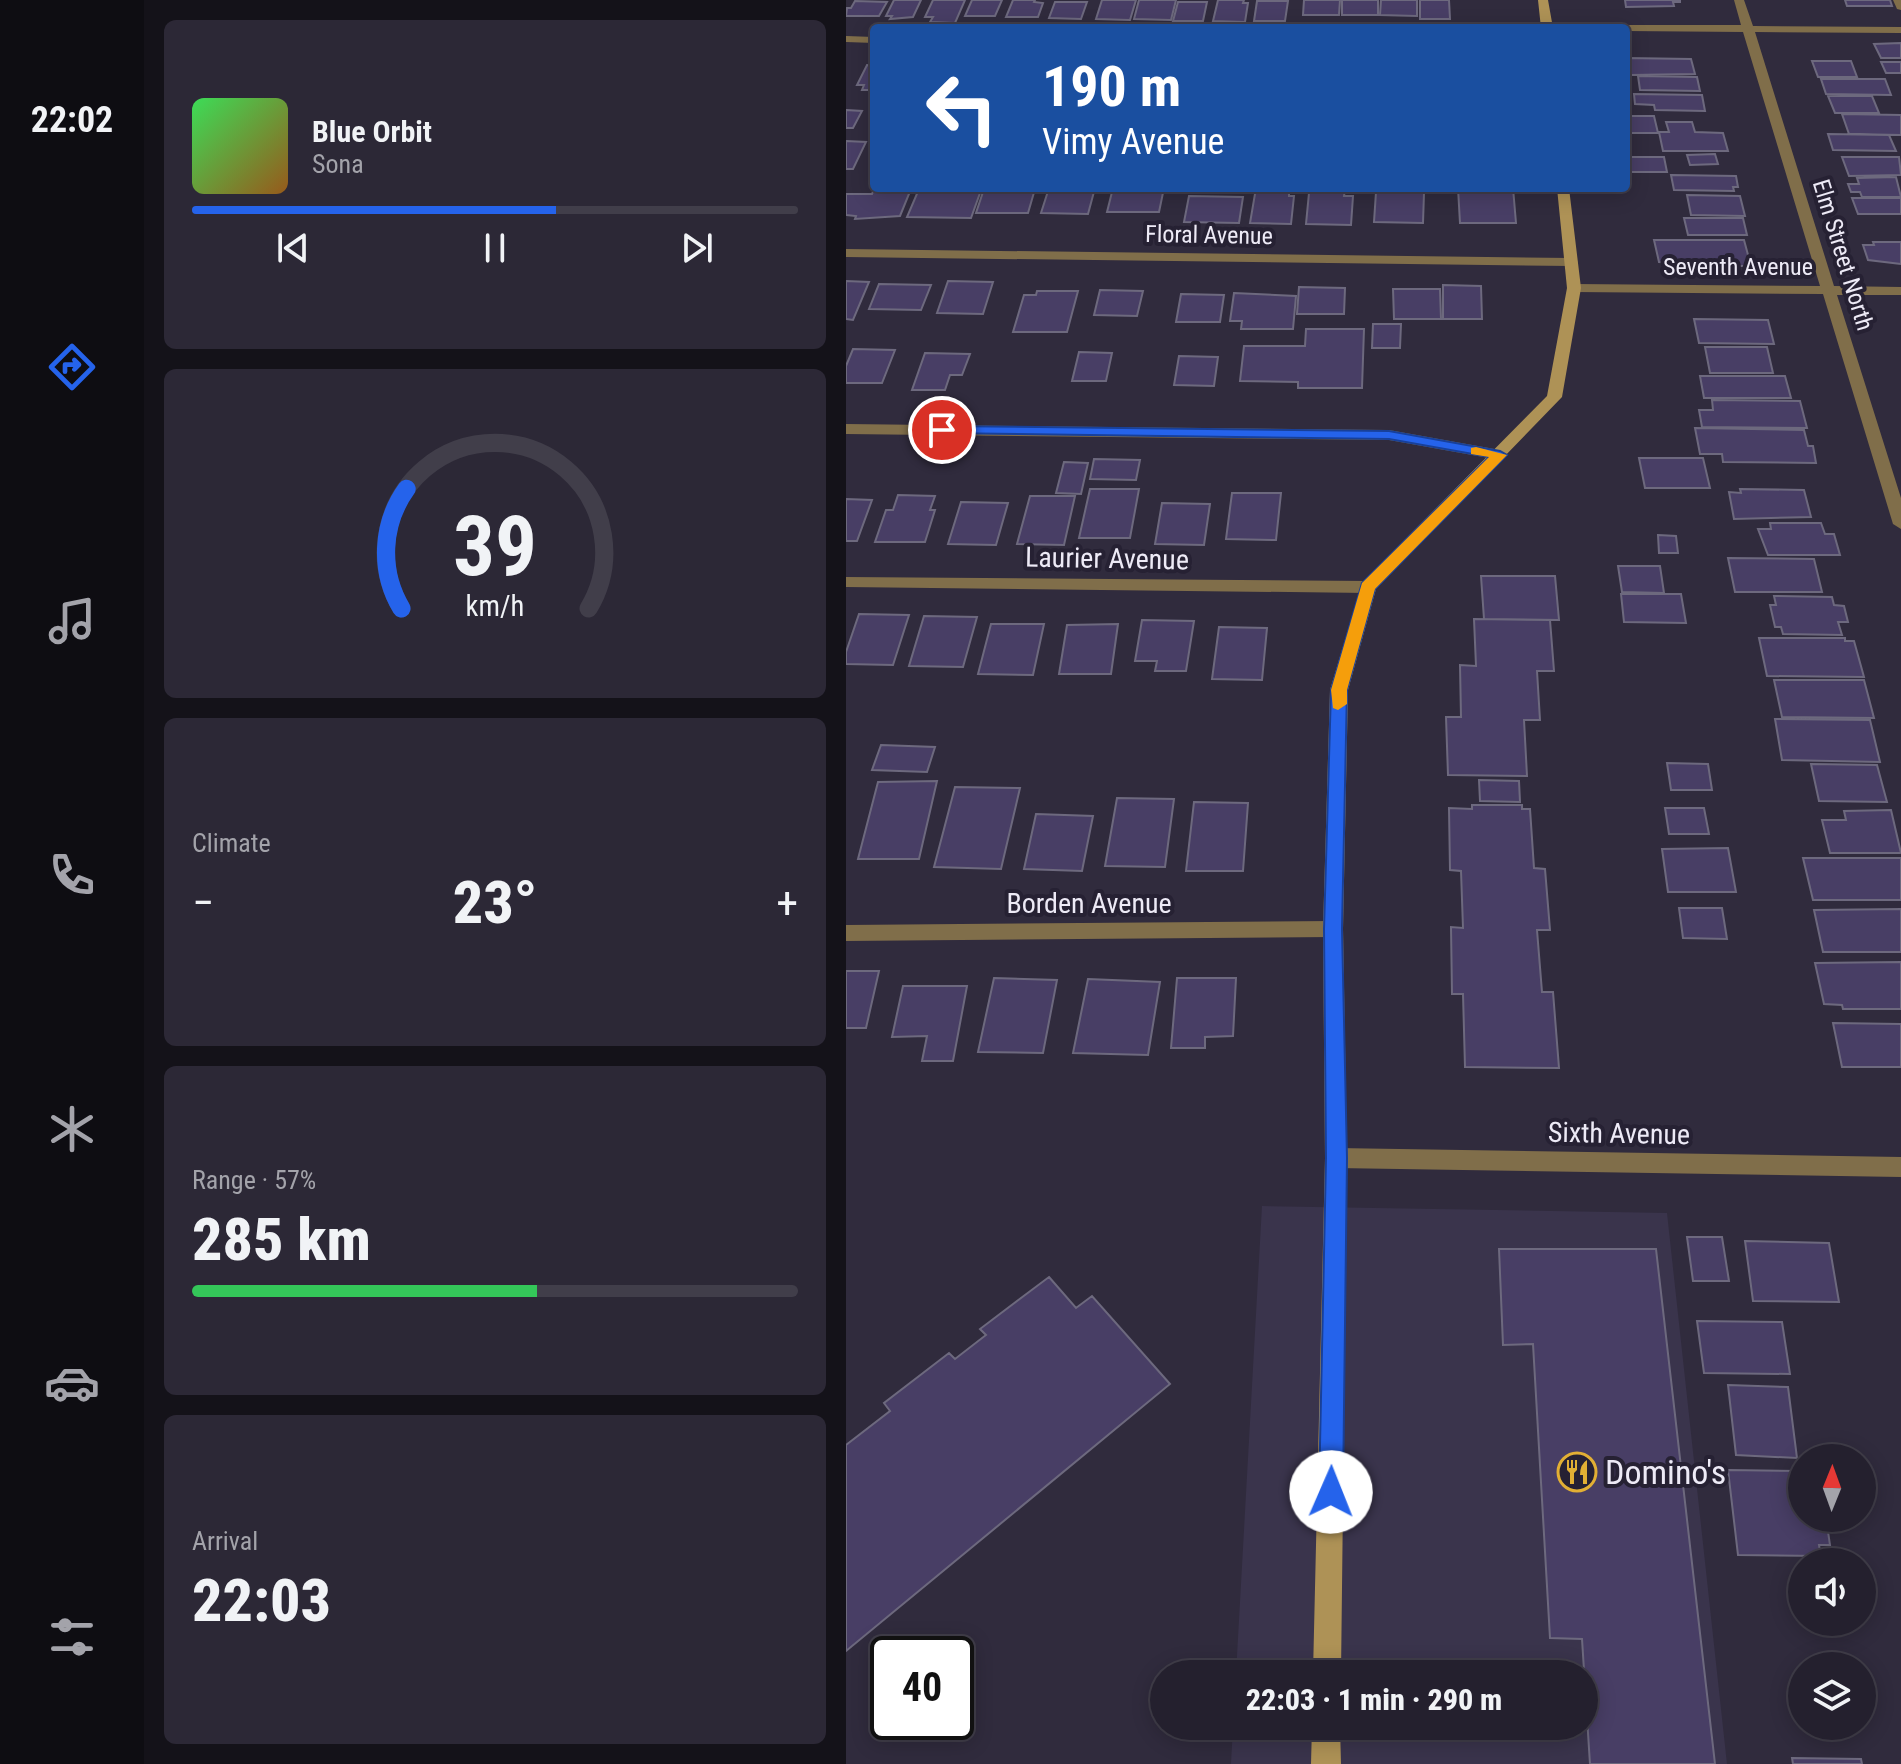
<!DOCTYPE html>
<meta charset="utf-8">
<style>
body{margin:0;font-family:"Roboto Condensed",sans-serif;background:#2c2836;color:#f1f3f6;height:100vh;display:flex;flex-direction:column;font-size:30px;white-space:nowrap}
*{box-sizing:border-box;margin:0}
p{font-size:26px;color:#a3a3aa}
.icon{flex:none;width:44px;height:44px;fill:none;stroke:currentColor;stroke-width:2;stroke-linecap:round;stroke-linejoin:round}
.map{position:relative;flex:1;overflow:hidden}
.panel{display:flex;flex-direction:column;gap:20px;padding:20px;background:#141219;width:702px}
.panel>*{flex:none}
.banner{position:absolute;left:24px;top:24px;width:760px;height:168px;border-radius:8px;box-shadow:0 4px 20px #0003,0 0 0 2px #413e4a;background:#1a4fa0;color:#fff;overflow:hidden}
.needle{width:52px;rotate:1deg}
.controls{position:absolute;left:942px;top:1444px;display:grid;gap:16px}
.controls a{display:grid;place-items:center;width:88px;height:88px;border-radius:50%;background:#24202e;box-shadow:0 4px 20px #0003,0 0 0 2px #413e4a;font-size:40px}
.speed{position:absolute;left:24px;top:1636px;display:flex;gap:16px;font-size:40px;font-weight:700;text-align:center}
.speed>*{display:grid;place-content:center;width:104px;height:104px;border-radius:50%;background:#24202e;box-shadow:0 4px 20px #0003,0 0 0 2px #413e4a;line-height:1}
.speed .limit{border:4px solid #111;border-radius:12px;background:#fff;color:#111}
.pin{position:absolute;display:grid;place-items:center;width:68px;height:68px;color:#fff;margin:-34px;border:4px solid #fff;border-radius:50%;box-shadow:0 2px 8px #0007}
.me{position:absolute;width:88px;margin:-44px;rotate:1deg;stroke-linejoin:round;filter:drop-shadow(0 0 6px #0008)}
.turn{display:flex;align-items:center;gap:28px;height:168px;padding:0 40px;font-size:36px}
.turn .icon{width:104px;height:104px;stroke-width:2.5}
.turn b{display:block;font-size:56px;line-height:68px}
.big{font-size:60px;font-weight:800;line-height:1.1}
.panel .card{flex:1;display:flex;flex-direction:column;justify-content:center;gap:12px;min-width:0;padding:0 28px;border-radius:12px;background:#2c2836}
.panel .dial{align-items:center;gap:0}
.dial svg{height:208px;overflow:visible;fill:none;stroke:#413e4a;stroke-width:7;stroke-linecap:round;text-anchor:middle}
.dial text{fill:#f1f3f6;stroke:none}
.song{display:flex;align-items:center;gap:24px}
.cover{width:96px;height:96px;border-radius:12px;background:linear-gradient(135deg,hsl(130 70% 55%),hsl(30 70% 35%))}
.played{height:8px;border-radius:4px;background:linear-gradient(90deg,#2563eb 60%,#413e4a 60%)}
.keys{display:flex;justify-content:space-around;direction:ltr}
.heat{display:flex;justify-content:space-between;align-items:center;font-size:44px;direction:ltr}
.charge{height:12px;border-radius:6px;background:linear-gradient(90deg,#34c759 57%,#413e4a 0)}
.trip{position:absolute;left:304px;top:1660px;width:448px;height:80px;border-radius:40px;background:#24202e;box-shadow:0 4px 20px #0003,0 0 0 2px #413e4a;font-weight:800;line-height:80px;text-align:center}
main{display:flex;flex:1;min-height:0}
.tabs{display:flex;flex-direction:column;width:144px;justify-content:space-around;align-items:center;background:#0e0d12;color:#a3a3aa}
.tabs .icon{width:56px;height:56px}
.tabs .active{color:#2563eb}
.tabs b{font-size:36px;color:#f1f3f6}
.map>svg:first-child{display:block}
.built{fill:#3a344c}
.building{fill:#483e65;stroke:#6d697e;stroke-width:2}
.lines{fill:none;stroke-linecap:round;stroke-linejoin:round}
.lane{fill:#806e4a;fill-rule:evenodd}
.street{fill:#806e4a;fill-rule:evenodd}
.secondary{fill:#ae9256;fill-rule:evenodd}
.route{fill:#2563eb;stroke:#184099;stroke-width:2}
.slow{fill:#f59e0b}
.labels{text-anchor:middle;stroke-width:8;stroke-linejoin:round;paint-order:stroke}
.far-street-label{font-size:24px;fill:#edeaf6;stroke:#262133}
.street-label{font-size:28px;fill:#edeaf6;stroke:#262133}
.near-poi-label{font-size:34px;fill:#edeaf6;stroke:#262133;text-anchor:start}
</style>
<main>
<nav class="tabs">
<b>22:02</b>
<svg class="icon active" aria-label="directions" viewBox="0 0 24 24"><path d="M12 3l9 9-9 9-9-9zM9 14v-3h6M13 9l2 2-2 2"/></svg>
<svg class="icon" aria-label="music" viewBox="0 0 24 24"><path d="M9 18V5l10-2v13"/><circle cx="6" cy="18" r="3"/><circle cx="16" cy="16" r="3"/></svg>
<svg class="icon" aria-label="phone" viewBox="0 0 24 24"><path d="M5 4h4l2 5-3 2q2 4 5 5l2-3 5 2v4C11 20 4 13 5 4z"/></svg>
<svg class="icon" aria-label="climate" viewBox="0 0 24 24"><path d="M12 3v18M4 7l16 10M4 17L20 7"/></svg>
<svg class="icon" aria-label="car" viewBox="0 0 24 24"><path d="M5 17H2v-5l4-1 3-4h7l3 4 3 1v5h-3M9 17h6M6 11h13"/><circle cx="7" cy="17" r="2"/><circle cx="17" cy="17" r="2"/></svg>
<svg class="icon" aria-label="filters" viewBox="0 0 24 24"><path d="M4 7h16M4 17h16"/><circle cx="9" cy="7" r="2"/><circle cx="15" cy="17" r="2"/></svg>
</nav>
<section class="panel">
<div class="card">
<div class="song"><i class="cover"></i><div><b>Blue Orbit</b><p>Sona</p></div></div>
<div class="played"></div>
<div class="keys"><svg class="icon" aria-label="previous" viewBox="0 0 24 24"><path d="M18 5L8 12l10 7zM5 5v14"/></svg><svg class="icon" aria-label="pause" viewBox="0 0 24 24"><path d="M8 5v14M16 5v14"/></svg><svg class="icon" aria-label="next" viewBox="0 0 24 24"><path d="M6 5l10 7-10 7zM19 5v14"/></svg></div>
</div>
<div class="card dial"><svg viewBox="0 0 100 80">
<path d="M14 69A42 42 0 1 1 86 69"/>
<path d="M14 69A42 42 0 0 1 16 23" stroke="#2563eb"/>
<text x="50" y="56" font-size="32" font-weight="700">39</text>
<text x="50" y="72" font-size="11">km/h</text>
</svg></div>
<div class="card"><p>Climate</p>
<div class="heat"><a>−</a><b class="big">23°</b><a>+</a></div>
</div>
<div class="card"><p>Range · 57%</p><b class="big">285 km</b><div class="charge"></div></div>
<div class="card"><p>Arrival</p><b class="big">22:03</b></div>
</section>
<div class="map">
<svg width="1055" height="1764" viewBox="0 0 1055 1764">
<rect width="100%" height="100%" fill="#302b3d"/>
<!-- built -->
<path class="built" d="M416 1206 821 1213 881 1764H385L387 1726H738V1674H390Z"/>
<!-- building -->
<path class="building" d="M48 0H75L67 17 44 19 46 16H40Z
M87 0H119L109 23 84 22 87 17H79Z
M126 0H156L149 16H119Z
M167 0H189L188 2 197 3 192 17H160Z
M256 0H290L284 20 250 19Z
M293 0H330L325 20 288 19Z
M372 0H398L397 3H402L399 22 367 21Z
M458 0H494L493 15H457Z
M496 0H532V15H496Z
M535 0H571V16L534 15Z
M574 0H603L604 19H574Z
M779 0H834V2H827L828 6 780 7Z
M999 0H1044L1046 6H1001Z
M9 1 41 2 33 16H0L1 8H5Z
M411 1H442L439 21H408Z
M209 2H241L235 19 203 18Z
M332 2H361L357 21H327Z
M1055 43V58H1035L1028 44Z
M780 58 845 59 849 74 784 75Z
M966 61H1005L1011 77H972Z
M1035 62H1055V73H1040Z
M21 65 28 66V90H16L18 85H11Z
M792 76 851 77 854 91 794 90Z
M975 79H1039L1045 95 980 94Z
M788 94 856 95 859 111 809 110 808 105 789 104Z
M982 96H1026L1033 113H989Z
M0 110 16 111 7 128H0Z
M996 114 1055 115V135L1003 134Z
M780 116H808L812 133H780Z
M820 122H846L849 132 877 133 882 151H817L813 132H823Z
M982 134 1043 135 1050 151 987 150Z
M0 141 20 142 7 169H0Z
M869 154 872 164 844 165 841 155Z
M780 157H818L821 172H780Z
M996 157H1053L1055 175 1003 176Z
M825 175 890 176 892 187H887L888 191 828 190Z
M1050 177 1055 197H1016L1014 192H1005L1002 184H1013L1011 178Z
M203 188H249L242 214 195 213Z
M267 188H318L313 212H261Z
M410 188H443V196H448L445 224 404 223Z
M612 188H667L670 223H614Z
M28 189H65L54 216 9 219 10 216 0 215V194H26Z
M73 189 103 190 101 193H134L125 218 61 217Z
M138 189H189L182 213H130Z
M472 190H499L498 196H507L505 225 460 224 463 193H472Z
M530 192 578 193 577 223 528 222Z
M841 195 894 196 899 216 845 215Z
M343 196 397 197 393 223 338 222Z
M1006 198H1055V214H1012Z
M838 218H897L901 235H842Z
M808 240H898L905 266H833V263L813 262Z
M1027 242H1055V264L1022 260 1017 245H1028Z
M0 281 23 282 7 320 0 319Z
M102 281 147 282 137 314 91 313Z
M33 284 85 285 75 310 23 309Z
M597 285 635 286 636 319H597Z
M453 287 499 288 498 314H451Z
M547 289H594L595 319H548Z
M254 290 297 291 291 316 248 315Z
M191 291H232L221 332H167L178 295H190Z
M388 293 450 296 447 329H395L396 321H384Z
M335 294 378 295 374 322H330Z
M848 319 922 320 928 344 853 343Z
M527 324H555L554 348H526Z
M460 329H518L516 388H452V382L394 381 398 346H459Z
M859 347H921L927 373H864Z
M7 349 49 350 36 383H0V366Z
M233 352 266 353 260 381H226Z
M79 353 124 354 116 375H104L99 390H66Z
M333 356 372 357 368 386 328 385Z
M854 376H939L945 398H858Z
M866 400 954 401 961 428 856 427 853 410H867Z
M849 428 958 430 962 446H967L970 463 877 462 876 454H854Z
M793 458H857L864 488H799Z
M248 459 294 460 290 480 244 479Z
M218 462 242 463 235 494 210 493Z
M244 489H293L284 538H233Z
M894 489 958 490 965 517 888 519 883 492 895 493Z
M386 493H435L430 540 380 539Z
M52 495 89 496 84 510H89L79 542H29L40 510H47Z
M184 496H229L218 545 171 544Z
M0 499 26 500 11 541H0Z
M115 502 162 503 150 545 102 544Z
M316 503 364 504 358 545 309 544Z
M924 523H975L979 534H988L994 555H922L912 529H925Z
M812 535 830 536 832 553H813Z
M882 558 968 559 976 592H889Z
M772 566H814L818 593 776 592Z
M635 576H709L713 620 638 619Z
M775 594H835L840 623 778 622Z
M928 596 986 597 988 605 998 606 1002 622H992L996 635 937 634 935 627H929L924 605H930Z
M13 614 63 615 47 665 0 664V652Z
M78 616 131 617 117 667 63 666Z
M628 619 704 620 708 671H691L694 720H678L681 776 602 775 600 717H615L614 665 630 666Z
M296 620 348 621 340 671H309L311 661H289Z
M145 624H198L187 675 132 674Z
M272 624 265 674H213L221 625Z
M373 627 421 628 416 680 366 679Z
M913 638H999V641H1008L1018 677 921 676Z
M928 680H1018L1028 718 936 717Z
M929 719 1024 720 1034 762 936 760Z
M35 745 89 747 81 772 26 770Z
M821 763 862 764 866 790H825Z
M965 764 1031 765 1041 802 973 801Z
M633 780 673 781 674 802 634 801Z
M91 781 73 859H12L32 782Z
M109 787 174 788 155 869 88 867Z
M271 798 328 799 319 867 259 866Z
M348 802 402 803 397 871H340Z
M626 805H676V809H684L688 868 699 869 704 930H691L696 992H707L713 1068 619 1067 617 994H606L605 927 617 928 615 871 604 870 603 808 626 809Z
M819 808H858L863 834H823Z
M1045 810 1055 853H984L976 820H1000L998 811Z
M190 814 247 816 236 871 178 869Z
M882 848 890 892H822L816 849Z
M957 858H1055V900H967Z
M833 908H876L881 939 837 938Z
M1055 909V952H977L968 910Z
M1055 962V1009H997L996 1005 978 1004 969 963Z
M0 971H33L20 1028H0Z
M148 978 211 980 197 1053 132 1052Z
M331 978H390L387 1036 359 1037V1048H325Z
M242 979 314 982 302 1055 227 1053Z
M57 986H121L107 1061H76L81 1036 46 1037Z
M987 1023 1055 1024V1067H996Z
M841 1237H876L883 1281H847Z
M899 1241 983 1243 993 1302 907 1301Z
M653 1249H810L869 1764H744L736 1639 704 1638 687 1344 657 1345Z
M203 1277 230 1308 246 1296 324 1384 0 1651V1445L44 1411 38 1403 103 1353 109 1359 140 1335 134 1329Z
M851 1321 936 1322 944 1374 858 1373Z
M882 1385 942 1387 951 1458 890 1455Z
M882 1470 956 1471V1518H980L984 1545H973L975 1556 892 1555Z
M946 1758 1015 1759 1016 1764H947Z"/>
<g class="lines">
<!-- lane -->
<path class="lane" d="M1047 0H1055V10L1051 9Z"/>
<!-- street -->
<path class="street" d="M888 0H898L907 26 1055 27V33L909 32 988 286 1055 287V295H991L1055 498V529L1047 524 977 294 728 292 721 288 728 284 974 286 897 32 780 31V28H774L780 25H895Z
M701 25H738L744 28H695Z
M0 36 28 37V43L0 42Z
M0 249 725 258 732 262 725 266 0 257Z
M0 424 543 430 654 450 662 455 654 460 543 440 0 434Z
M0 577 522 581 530 587 522 593 0 587Z
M487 921 494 923 497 929 494 935 487 937 0 941V925Z
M490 1148 1055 1157V1177L490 1168 482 1165 479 1158 482 1151Z"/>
<!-- secondary -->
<path class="secondary" d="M692 0H702L707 28H695Z
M711 188H723L735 288 716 397 530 589 502 690 497 929 501 1158 495 1674H467L479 1158 477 929 484 690 516 583 701 396 721 288Z
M466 1726H494L495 1764H465Z"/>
</g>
<!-- route -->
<path class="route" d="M96 426 543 431 654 451 661 455 529 589 501 690 496 929 501 1158 497 1492 493 1500 485 1504 476 1500 473 1492 480 1158 478 929 485 690 516 583 643 457 543 439 91 433 89 430Z"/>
<!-- slow -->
<path class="slow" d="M630 447 661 455 529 589 501 690V704L492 710 487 708 485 690 516 583 643 457 625 454V448Z"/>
<!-- icons -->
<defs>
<symbol id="restaurant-ring" viewBox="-11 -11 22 22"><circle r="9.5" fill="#262133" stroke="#e2af34" stroke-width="1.5"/><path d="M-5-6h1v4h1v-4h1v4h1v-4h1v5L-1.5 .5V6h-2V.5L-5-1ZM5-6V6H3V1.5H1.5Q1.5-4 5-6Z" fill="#e2af34"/></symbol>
</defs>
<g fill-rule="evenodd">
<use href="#restaurant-ring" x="709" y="1450" width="44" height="44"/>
</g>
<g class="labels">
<!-- far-street labels -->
<g class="far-street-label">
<text transform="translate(363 235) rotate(1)" y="8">Floral Avenue</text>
<text transform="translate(997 255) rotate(73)" y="8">Elm Street North</text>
<text x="892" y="275">Seventh Avenue</text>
</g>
<!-- street labels -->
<g class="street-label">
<text transform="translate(261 558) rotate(1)" y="10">Laurier Avenue</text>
<text x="243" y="913">Borden Avenue</text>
<text transform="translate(773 1133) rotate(1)" y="10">Sixth Avenue</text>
</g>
<!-- near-poi labels -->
<g class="near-poi-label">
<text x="759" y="1484">Domino's</text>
</g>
</g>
</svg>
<div class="controls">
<a><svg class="needle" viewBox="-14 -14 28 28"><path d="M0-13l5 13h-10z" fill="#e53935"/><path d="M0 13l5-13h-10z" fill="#a3a3aa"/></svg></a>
<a><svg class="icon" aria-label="sound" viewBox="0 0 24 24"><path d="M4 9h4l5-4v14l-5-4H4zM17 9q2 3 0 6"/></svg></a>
<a><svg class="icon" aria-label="layers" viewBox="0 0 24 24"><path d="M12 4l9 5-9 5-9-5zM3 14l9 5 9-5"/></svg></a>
</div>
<div class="speed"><div class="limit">40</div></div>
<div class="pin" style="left:96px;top:430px;background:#d93025"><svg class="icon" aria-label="arrive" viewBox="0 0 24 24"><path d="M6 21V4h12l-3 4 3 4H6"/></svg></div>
<svg class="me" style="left:485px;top:1492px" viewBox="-20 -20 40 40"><circle r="19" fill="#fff"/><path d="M0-13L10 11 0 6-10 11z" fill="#2563eb"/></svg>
<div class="trip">22:03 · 1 min · 290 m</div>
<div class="banner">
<div class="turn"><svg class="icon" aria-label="left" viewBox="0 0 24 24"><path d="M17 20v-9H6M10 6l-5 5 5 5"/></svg><div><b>190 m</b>Vimy Avenue</div></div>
</div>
</div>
</main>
